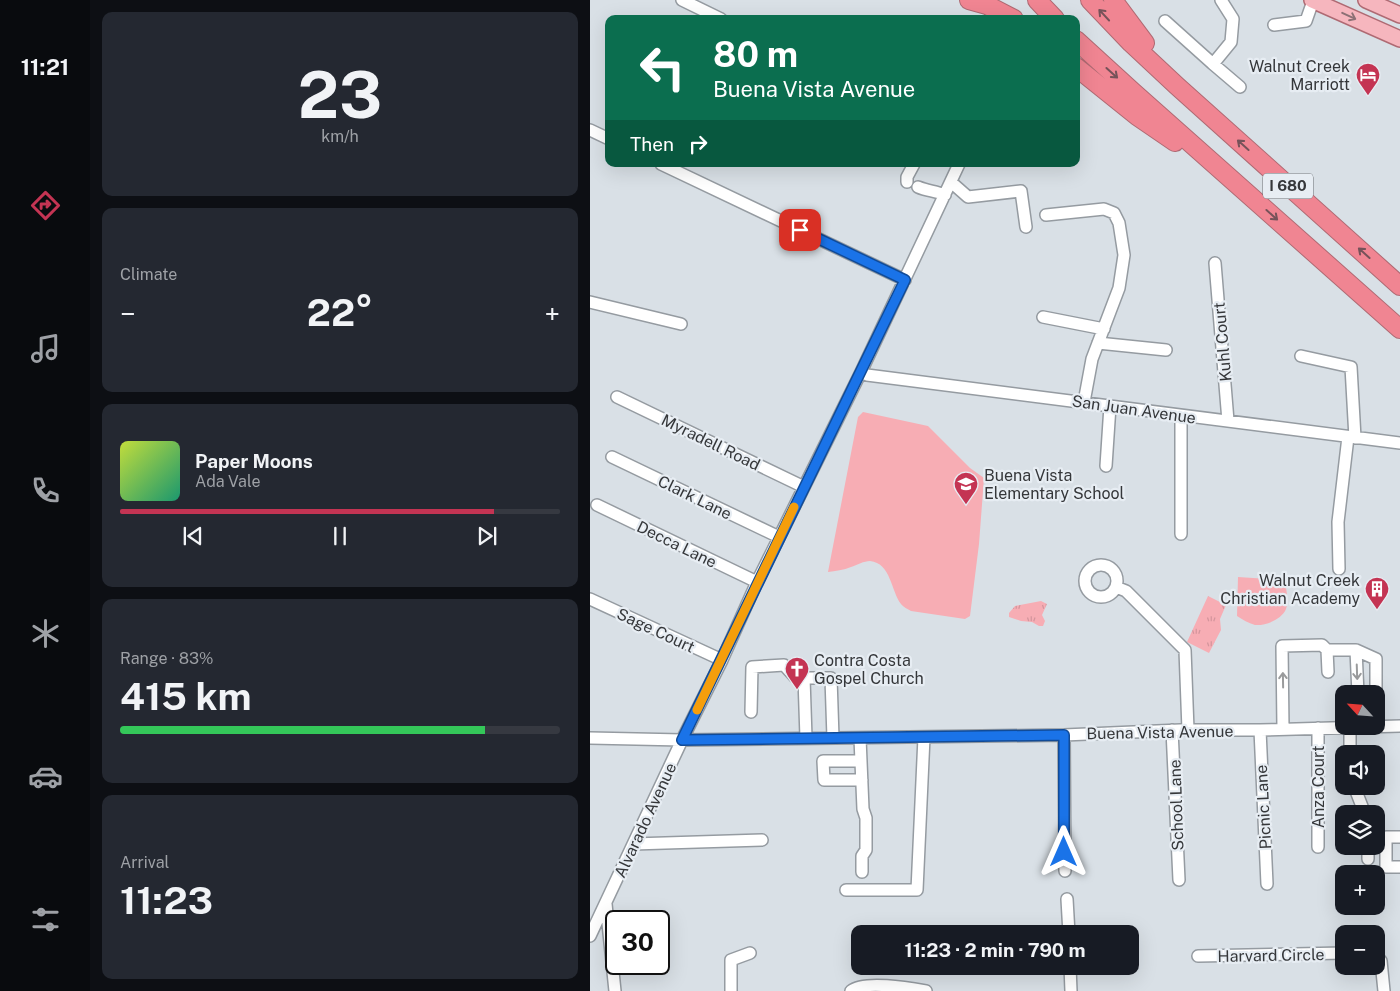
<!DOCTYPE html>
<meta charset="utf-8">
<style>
body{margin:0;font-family:"Public Sans",sans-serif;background:#242831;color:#f1f3f6;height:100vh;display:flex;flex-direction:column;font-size:19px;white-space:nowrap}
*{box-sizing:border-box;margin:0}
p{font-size:16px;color:#9ea1a6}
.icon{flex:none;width:28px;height:28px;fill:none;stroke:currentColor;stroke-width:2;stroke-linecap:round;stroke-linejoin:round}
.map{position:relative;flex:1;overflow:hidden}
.panel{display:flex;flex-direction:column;gap:12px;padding:12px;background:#0d0f14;width:500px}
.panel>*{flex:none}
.guide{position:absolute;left:15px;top:15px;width:475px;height:152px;border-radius:10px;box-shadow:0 5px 20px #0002;background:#0b6e4f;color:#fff;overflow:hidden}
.needle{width:32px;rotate:296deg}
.tools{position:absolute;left:745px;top:685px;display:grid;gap:10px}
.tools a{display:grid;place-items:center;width:50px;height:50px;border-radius:10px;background:#171b24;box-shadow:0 5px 20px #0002;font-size:25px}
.speed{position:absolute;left:15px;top:910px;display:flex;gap:10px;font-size:25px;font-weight:700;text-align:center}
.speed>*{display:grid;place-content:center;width:65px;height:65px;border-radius:50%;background:#171b24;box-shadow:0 5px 20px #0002;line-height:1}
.speed .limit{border:2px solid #111;border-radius:8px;background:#fff;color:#111}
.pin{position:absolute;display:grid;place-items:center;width:42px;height:42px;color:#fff;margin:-21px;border-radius:10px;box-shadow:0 2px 8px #0006}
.me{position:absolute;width:55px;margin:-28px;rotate:0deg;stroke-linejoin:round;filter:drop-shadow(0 0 4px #0008)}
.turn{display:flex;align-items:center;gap:18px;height:105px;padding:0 25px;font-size:22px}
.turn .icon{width:65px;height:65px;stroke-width:2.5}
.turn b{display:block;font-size:35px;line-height:42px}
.then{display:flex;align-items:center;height:48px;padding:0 25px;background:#0003;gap:10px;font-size:19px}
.big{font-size:38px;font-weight:700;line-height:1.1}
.panel .tile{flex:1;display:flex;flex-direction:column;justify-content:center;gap:8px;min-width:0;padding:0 18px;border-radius:10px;background:#242831}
.panel .dial{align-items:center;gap:0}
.dial b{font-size:65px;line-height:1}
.song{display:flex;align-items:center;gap:15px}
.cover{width:60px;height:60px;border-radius:8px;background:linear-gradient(135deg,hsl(70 70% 55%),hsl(160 70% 35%))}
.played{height:5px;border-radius:2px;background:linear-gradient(90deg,#c43453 85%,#363941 85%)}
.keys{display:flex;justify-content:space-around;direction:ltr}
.heat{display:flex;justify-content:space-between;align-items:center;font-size:28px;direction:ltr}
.charge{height:8px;border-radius:4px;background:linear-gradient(90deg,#34c759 83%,#363941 0)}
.trip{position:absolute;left:261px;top:925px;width:288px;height:50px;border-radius:10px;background:#171b24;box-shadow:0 5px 20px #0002;font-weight:700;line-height:50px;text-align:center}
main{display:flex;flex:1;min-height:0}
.dock{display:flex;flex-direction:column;width:90px;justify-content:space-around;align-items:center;background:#090b0e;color:#9ea1a6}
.dock .icon{width:35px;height:35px}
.dock .active{color:#c43453}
.dock b{font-size:22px;color:#f1f3f6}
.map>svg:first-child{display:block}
.park{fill:url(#park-tufts)}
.pitch{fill:#f7adb4}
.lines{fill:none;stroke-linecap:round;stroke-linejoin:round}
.minor-casing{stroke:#959ba1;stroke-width:14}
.major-casing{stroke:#af6a73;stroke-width:18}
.highway-casing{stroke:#af6a73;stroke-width:20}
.minor{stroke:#fff;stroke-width:11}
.major{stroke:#f6b6be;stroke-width:15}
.highway{stroke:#f08592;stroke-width:18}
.oneway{stroke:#765259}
.oneway2{stroke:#8c7075}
.oneway3{stroke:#9a9b9c}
.route-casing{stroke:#114b97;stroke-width:12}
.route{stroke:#1a73e8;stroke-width:9}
.slow{stroke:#f59e0b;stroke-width:9}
.labels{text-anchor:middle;stroke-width:4.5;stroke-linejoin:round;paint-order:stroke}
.shield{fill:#e7edf3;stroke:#6a6e72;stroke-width:1}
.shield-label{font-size:15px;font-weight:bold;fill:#35373a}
.poi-label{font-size:16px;fill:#35373a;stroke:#e7edf3;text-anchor:end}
.street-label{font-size:16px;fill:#35373a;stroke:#e7edf3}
</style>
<main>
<nav class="dock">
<b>11:21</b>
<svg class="icon active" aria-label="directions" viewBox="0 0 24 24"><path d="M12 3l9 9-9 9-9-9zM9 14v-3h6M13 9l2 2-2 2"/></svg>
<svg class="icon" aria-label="music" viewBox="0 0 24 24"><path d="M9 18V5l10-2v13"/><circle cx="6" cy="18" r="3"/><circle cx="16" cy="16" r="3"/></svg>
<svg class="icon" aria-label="phone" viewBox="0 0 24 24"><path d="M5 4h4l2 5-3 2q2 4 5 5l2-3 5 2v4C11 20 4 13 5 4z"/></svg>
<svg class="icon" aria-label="climate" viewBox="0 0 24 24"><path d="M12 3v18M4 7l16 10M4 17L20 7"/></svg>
<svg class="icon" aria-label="car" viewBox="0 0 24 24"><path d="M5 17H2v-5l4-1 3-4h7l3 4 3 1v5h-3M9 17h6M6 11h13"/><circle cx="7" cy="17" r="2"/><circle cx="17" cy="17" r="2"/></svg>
<svg class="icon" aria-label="filters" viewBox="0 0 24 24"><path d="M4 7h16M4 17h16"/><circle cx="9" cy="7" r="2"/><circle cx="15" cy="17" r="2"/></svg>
</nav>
<section class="panel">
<div class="tile dial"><b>23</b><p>km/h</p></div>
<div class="tile"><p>Climate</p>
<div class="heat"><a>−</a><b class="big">22°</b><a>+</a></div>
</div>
<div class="tile">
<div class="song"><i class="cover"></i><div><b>Paper Moons</b><p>Ada Vale</p></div></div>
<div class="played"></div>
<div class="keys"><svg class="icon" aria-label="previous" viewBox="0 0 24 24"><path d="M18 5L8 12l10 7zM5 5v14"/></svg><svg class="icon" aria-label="pause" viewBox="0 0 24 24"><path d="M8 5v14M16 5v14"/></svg><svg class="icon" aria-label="next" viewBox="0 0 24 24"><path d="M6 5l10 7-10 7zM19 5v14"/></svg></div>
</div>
<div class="tile"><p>Range · 83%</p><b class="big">415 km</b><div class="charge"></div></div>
<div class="tile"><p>Arrival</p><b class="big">11:23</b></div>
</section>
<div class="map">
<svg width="810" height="991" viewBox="0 0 810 991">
<defs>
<pattern id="park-tufts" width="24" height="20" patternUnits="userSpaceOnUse" patternTransform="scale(1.25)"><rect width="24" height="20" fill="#f7adb4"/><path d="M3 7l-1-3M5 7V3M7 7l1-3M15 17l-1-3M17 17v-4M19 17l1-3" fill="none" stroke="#d4959c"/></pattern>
</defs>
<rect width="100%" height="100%" fill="#d9e0e6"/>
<!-- park -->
<path class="park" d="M618 596 636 605 630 619 631 630 619 653 597 642Z
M451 601 457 604 452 615 455 621 453 626H449L442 622 431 621 419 617V613L425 606Z"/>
<!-- pitch -->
<path class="pitch" d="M273 412 338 426 380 468 394 478 389 544 380 616 375 619 321 611C318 609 313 607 311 604 301 591 301 563 280 561 274 561 267 565 261 567 254 570 245 571 238 572L268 417Z
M648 577 695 580C696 589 699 601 696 609 692 619 676 626 665 625 658 623 653 620 647 616Z"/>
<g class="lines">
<defs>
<path id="minor" d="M92 0 131 19
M575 21 623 64 641 42 643 19 631 0
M684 25 716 21 723 1
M623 64 650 87
M0 130 19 139
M71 164 315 280
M317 182V177L324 164
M361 182 378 197 431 191 436 227
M328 187C337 191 346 191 355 195
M456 215 514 209 524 213 529 223 534 255 529 288 502 359 494 402
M625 263 638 421
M0 302 91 324
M453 317 514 329
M508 343 576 350
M711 356 761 367 765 438
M277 375 810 443
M27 397 214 487
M591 416V534
M22 457 189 537
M516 466 520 406
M7 505 167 582
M495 581a16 16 0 1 1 32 0a16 16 0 1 1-32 0Z
M749 569 748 522 758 437
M526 587 536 591 595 650 598 730
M0 599 132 660
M737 650 738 672
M766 650 768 694
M786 699 787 727
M161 712 162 667 194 665 205 677 214 678
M760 728V754
M693 729 692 646 732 645 737 650H766L786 659V694
M582 730 589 880
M670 730 677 884
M474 735 475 871
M0 738 92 740 474 735 590 730H670L810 726
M216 738 214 678H241L243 738
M270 738 273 809 276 818V850L272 856V872
M271 761H233L234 780H272
M764 786 775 814
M810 837H796V867H810
M43 844 172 840
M728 847V728
M778 859V846
M256 890H327L334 737
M477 899 479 934
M16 904 25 991
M0 936 92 740 132 660 167 582 271 372 369 164
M786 955 791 961 794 991
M608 956 754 953
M480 966 481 991
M141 991V960L160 953
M261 991C274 980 319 988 336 991"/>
<path id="major" d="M722 0 810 39
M776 0 810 15"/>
<path id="highway" d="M379 0 397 5 424 19
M447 0 465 19
M500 0 541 43 587 86 810 286
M523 0 555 43
M486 40 543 92 810 329
M486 67 547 116 585 142"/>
</defs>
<!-- minor casing -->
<use href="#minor" class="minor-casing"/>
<!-- major casing -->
<use href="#major" class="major-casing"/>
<!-- highway casing -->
<use href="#highway" class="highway-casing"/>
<!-- minor -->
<use href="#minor" class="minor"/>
<!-- major -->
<use href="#major" class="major"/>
<!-- highway -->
<use href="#highway" class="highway"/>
</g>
<!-- one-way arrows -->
<defs><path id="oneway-shaft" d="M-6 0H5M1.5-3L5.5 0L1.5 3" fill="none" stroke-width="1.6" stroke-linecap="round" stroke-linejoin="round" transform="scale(1.25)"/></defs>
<g class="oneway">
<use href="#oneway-shaft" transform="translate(514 15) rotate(-133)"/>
<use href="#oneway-shaft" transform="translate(522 73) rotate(42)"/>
<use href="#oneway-shaft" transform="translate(653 145) rotate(-138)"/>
<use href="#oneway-shaft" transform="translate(682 215) rotate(42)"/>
<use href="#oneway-shaft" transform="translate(774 253) rotate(-138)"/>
</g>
<use class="oneway2" href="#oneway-shaft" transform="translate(759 16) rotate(25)"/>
<g class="oneway3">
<use href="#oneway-shaft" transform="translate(767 672) rotate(88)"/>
<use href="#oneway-shaft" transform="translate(693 680) rotate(-91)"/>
</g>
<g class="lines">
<defs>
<path id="route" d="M210 230 315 280 92 740 474 735V852"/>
</defs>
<!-- route casing -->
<use href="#route" class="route-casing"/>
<!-- route -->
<use href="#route" class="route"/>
<!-- slow -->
<path class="slow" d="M107 710 204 507"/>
</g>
<!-- icons -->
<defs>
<symbol id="hotel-pin" viewBox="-11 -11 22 30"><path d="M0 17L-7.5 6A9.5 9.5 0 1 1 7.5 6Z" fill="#c43453" stroke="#e7edf3"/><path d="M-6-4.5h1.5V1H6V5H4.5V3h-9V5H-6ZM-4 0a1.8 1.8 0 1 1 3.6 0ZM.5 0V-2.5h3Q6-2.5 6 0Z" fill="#fff"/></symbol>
<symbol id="school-pin" viewBox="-11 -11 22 30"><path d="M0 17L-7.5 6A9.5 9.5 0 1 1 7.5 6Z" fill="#c43453" stroke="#e7edf3"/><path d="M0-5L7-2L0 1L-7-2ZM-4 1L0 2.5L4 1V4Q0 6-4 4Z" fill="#fff"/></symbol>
<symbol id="building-pin" viewBox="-11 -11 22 30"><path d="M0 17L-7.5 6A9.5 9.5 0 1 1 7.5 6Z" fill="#c43453" stroke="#e7edf3"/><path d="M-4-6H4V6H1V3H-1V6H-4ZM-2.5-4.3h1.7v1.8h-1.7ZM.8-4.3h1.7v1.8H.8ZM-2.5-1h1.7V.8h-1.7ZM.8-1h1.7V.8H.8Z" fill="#fff"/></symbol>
<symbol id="church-pin" viewBox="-11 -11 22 30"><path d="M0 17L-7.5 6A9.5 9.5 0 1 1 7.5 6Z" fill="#c43453" stroke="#e7edf3"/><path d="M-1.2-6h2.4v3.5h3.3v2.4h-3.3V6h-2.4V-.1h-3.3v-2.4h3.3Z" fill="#fff"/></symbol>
</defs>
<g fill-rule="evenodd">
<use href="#hotel-pin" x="764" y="61" width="28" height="38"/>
<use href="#school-pin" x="362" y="470" width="28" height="38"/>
<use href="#building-pin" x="773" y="575" width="28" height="38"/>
<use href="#church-pin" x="193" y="655" width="28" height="38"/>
</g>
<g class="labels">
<!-- shield labels -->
<rect class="shield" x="673" y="173.5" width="50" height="25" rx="4"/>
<g class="shield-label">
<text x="698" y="191">I 680</text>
</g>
<!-- poi labels -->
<g class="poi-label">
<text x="760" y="72">Walnut Creek<tspan x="760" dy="18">Marriott</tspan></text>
<text x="394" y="481" text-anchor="start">Buena Vista<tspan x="394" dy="18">Elementary School</tspan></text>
<text x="770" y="586">Walnut Creek<tspan x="770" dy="18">Christian Academy</tspan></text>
<text x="224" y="666" text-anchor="start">Contra Costa<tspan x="224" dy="18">Gospel Church</tspan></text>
</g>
<!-- street labels -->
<g class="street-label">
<text transform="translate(632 342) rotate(-95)" y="6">Kuhl Court</text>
<text transform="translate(544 409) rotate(8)" y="6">San Juan Avenue</text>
<text transform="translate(121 442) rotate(26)" y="6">Myradell Road</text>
<text transform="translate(105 497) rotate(26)" y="6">Clark Lane</text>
<text transform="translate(87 544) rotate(26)" y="6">Decca Lane</text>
<text transform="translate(66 630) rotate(25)" y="6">Sage Court</text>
<text transform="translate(570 732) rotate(-1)" y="6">Buena Vista Avenue</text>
<text transform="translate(728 787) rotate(-90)" y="6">Anza Court</text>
<text transform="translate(586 805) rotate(-92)" y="6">School Lane</text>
<text transform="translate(673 807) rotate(-93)" y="6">Picnic Lane</text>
<text transform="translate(55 820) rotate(-65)" y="6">Alvarado Avenue</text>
<text transform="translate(681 955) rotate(-1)" y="6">Harvard Circle</text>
</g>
</g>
</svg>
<div class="tools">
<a><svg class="needle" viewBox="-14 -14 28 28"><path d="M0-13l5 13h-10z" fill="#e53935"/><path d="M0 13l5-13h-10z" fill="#9ea1a6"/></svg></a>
<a><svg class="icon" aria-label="sound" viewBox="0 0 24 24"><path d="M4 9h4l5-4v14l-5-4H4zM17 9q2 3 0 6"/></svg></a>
<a><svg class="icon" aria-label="layers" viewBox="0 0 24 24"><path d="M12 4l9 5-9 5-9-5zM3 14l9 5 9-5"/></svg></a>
<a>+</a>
<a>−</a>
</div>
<div class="speed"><div class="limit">30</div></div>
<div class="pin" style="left:210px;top:230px;background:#d93025"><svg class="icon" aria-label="arrive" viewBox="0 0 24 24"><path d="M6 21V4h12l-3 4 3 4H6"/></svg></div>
<svg class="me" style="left:474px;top:852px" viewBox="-20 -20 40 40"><path d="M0-17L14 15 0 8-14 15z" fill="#1a73e8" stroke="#fff" stroke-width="4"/></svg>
<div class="trip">11:23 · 2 min · 790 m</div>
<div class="guide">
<div class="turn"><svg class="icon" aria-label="left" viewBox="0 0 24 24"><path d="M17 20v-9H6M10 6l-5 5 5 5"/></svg><div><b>80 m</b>Buena Vista Avenue</div></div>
<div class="then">Then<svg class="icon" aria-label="right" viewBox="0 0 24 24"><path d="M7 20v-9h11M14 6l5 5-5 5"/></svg></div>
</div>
</div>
</main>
